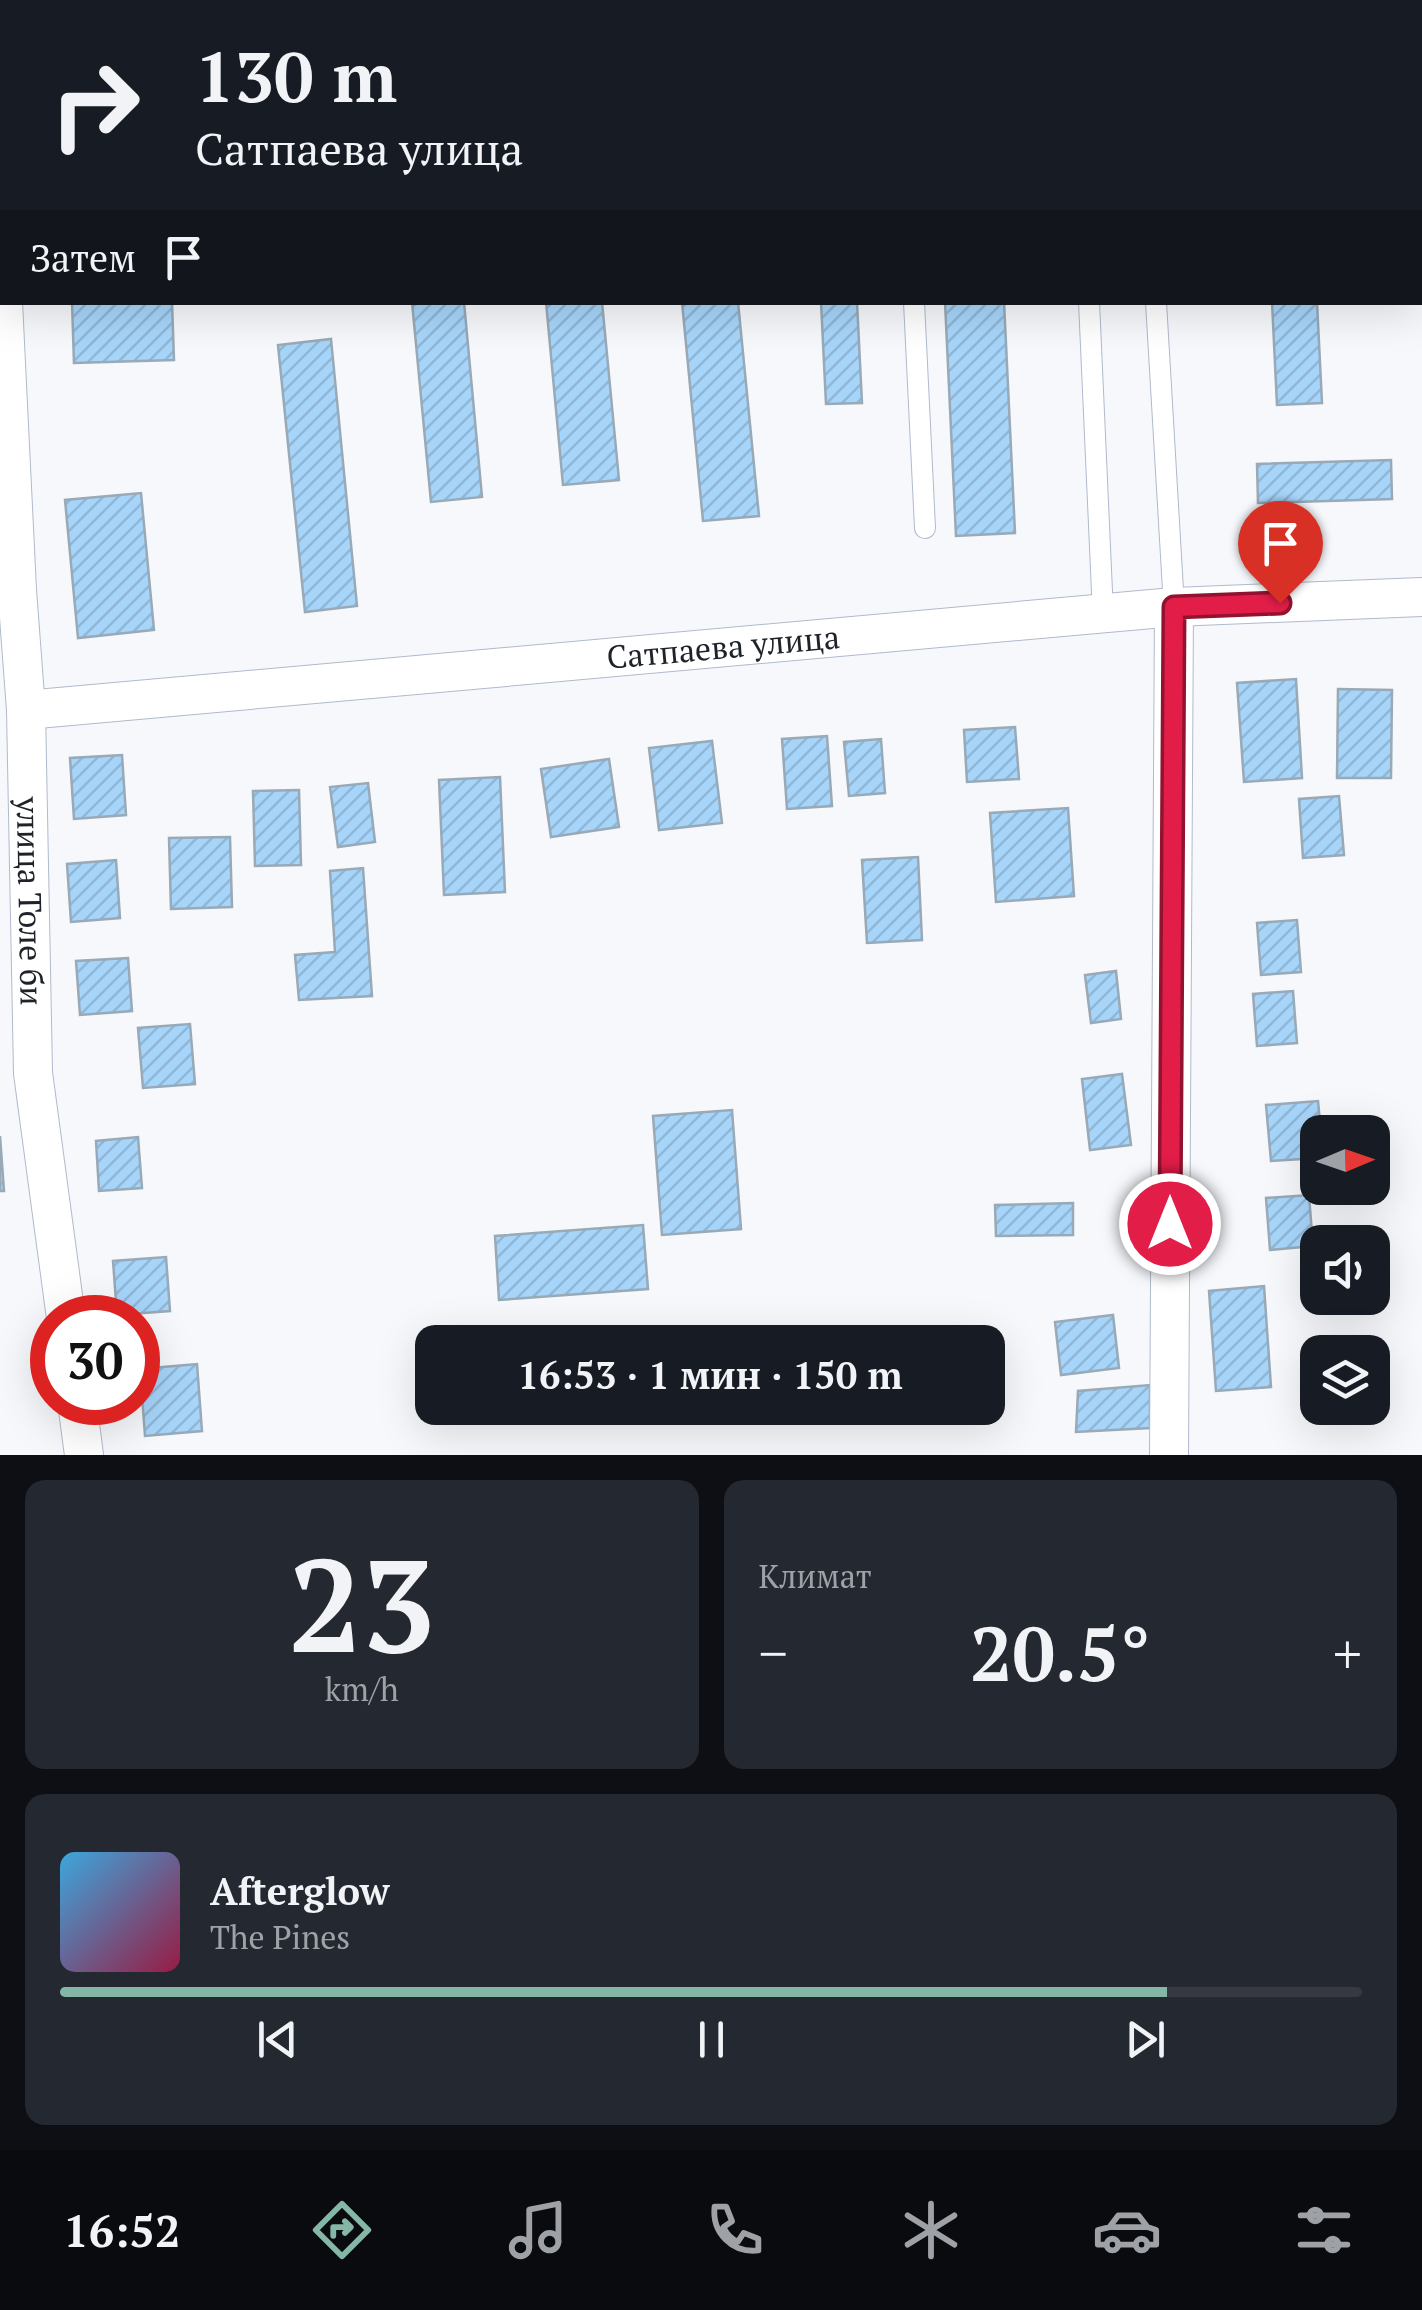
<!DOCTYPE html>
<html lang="ru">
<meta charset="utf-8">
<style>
body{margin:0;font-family:"PT Serif",serif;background:#242831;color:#f1f3f6;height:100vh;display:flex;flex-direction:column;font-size:38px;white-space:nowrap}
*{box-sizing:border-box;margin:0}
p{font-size:32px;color:#9ea1a6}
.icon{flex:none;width:55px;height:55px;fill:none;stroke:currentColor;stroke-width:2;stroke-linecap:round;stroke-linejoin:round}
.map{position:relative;height:1455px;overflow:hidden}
.drawer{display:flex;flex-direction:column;gap:25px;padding:25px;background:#0d0f14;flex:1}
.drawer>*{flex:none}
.top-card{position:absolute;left:0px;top:0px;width:1422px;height:305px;box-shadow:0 10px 40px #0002;background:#171b24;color:#f1f3f6;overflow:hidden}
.needle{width:65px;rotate:88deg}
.fabs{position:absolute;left:1300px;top:1115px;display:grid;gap:20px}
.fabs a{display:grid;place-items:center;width:90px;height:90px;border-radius:20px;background:#171b24;box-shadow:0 10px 40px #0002;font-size:50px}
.speed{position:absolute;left:30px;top:1295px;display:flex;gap:20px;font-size:50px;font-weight:700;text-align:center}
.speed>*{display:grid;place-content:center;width:130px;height:130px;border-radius:50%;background:#171b24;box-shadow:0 10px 40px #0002;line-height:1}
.speed .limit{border:15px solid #d22;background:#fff;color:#111}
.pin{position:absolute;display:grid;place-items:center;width:85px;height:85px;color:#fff;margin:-102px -42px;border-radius:50% 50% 50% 0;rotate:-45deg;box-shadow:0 0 10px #0007}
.pin .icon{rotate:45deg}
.me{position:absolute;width:110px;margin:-55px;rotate:0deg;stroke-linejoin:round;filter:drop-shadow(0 0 8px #0008)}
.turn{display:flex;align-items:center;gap:35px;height:210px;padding:0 30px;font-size:45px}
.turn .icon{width:130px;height:130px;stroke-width:2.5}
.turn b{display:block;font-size:70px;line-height:85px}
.then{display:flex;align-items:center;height:95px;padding:0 30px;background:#0003;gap:20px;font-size:38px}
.big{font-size:75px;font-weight:800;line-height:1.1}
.drawer .card{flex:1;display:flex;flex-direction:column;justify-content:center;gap:15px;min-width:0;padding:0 35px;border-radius:20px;background:#242831}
.drawer .dial{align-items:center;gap:0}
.dial b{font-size:130px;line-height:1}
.song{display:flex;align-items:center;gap:30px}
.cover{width:120px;height:120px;border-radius:15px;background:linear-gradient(135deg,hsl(200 70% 55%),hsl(340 70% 35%))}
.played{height:10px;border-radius:5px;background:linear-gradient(90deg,#85b7a6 85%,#363941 85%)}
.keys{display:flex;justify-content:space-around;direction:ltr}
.heat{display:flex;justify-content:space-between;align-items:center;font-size:55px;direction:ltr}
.drawer .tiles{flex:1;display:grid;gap:25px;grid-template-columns:1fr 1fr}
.card:last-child{grid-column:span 2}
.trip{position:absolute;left:415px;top:1325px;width:590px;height:100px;border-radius:20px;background:#171b24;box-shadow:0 10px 40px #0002;font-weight:800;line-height:100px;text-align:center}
.dock{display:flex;height:160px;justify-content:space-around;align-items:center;background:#090b0e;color:#9ea1a6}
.dock .icon{width:70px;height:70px}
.dock .active{color:#85b7a6}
.dock b{font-size:45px;color:#f1f3f6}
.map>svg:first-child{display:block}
.building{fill:url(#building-hatch);stroke:#98a9b7;stroke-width:2.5}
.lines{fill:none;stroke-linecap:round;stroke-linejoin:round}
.service-casing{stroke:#b0bacc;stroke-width:22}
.minor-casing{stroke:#b0bacc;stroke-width:40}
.path{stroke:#b3b6bb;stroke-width:6;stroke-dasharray:8 5;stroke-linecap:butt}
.service{stroke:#fff;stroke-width:20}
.minor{stroke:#fff;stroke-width:38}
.route-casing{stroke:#92132f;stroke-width:25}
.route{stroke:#e11d48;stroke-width:18}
.labels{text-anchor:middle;stroke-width:10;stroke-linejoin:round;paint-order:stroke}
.street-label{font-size:32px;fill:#1e2229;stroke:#f6f8fc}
</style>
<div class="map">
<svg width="1422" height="1455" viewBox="0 0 1422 1455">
<defs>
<pattern id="building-hatch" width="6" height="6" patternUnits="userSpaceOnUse" patternTransform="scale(2.5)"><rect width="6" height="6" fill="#a7d5fa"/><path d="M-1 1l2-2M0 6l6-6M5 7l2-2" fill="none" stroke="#8fb7d6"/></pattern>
</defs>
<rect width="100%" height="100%" fill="#f6f8fc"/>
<!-- building -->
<path class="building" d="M113 0H290V2H113Z
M963 0H1053V2H964Z
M72 302H172L174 360 74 363Z
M412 302H464L482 497 431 502Z
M546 302H602L619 480 563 485Z
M682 302H738L759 516 703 521Z
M821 302H857L862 403 826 404Z
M945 302H1004L1015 533 956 536Z
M1272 302H1317L1322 403 1277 405Z
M331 339 357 606 305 612 278 345Z
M1391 460 1392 499 1258 503 1257 464Z
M141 493 154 630 78 638 65 500Z
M1296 679 1302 778 1244 782 1237 683Z
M1338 689 1392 690 1391 778H1337Z
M1015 727 1019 779 967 782 964 730Z
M827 736 832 806 787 809 782 739Z
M881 739 885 793 849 796 844 742Z
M712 741 722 823 659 830 649 748Z
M122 755 126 815 74 819 70 758Z
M609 759 619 827 551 837 541 769Z
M500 777 505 892 444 895 439 780Z
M368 783 375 842 338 847 330 787Z
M299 790 301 865 255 866 253 791Z
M1339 796 1344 855 1303 858 1299 799Z
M1068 808 1074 896 996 902 990 813Z
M230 837 232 907 171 909 169 838Z
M918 857 922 940 867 943 862 860Z
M116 860 120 918 71 922 67 864Z
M363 868 372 996 299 1000 295 955 335 952 330 871Z
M1297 920 1301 972 1261 975 1257 923Z
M128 958 132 1011 80 1015 76 961Z
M1116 971 1121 1019 1091 1023 1085 975Z
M1293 991 1297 1043 1257 1046 1253 994Z
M190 1024 195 1084 143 1088 138 1028Z
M1122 1074 1131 1145 1090 1150 1082 1079Z
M1318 1101 1321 1132H1318V1158L1271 1161 1266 1105Z
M732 1110 741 1229 662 1235 653 1116Z
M0 1136 4 1191H0Z
M138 1137 142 1188 99 1191 96 1141Z
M1309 1195 1313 1246 1270 1250 1266 1198Z
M1073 1203V1235L996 1236 995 1205Z
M643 1225 648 1289 499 1300 495 1236Z
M166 1257 170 1311 117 1315 113 1261Z
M1264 1286 1271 1387 1216 1391 1209 1291Z
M1113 1315 1119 1368 1061 1375 1055 1322Z
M197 1364 202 1431 145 1436 140 1369Z
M1150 1385V1428L1076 1432 1078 1391Z"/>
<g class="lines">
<defs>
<path id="service" d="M898 0 899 2
M935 0V2
M1420 272H1422
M914 302 925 528
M1089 302 1103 614
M1156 302 1174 607"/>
<g id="minor">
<path d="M0 236 2 289"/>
<path id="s1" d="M3 302 17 590 26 710 33 1073 66 1318"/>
<path id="s2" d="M26 710 1174 607 1422 597"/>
<path d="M77 1402 84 1455"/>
<path d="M1169 1455 1174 607"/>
</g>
</defs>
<!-- service casing -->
<use href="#service" class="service-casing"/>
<!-- minor casing -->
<use href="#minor" class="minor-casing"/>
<!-- path -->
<path class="path" d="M1101 0V2
M1142 2V0
M1185 2 1186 0"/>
<!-- service -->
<use href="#service" class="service"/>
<!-- minor -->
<use href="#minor" class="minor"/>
</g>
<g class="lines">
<defs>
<path id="route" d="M1170 1224 1174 607 1280 603"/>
</defs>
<!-- route casing -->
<use href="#route" class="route-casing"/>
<!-- route -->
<use href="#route" class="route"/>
</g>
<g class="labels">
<!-- street labels -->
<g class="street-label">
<text dy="11" stroke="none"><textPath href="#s2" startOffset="700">Сатпаева улица</textPath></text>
<text dy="11" stroke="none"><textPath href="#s1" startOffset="600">улица Толе би</textPath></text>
</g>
</g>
</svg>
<div class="fabs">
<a><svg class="needle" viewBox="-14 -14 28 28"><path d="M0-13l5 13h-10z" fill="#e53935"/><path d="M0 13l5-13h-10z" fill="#9ea1a6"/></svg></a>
<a><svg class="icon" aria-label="sound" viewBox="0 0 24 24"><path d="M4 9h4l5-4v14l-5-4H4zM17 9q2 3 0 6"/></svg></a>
<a><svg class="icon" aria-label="layers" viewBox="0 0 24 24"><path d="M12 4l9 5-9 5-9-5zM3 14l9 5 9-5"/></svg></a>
</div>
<div class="speed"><div class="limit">30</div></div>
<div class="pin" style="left:1280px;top:603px;background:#d93025"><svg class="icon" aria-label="arrive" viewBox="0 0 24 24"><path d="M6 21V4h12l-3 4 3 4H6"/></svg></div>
<svg class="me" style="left:1170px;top:1224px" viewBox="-20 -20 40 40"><circle r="17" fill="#e11d48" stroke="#fff" stroke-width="3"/><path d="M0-11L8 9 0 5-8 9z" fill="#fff"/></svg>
<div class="trip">16:53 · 1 мин · 150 m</div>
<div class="top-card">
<div class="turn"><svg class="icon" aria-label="right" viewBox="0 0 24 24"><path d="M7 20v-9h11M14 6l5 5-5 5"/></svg><div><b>130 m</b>Сатпаева улица</div></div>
<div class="then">Затем<svg class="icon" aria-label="arrive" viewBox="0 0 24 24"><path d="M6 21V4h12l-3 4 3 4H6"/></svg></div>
</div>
</div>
<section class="drawer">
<div class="tiles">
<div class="card dial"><b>23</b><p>km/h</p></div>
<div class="card"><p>Климат</p>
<div class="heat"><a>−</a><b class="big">20.5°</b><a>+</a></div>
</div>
<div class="card">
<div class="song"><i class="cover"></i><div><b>Afterglow</b><p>The Pines</p></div></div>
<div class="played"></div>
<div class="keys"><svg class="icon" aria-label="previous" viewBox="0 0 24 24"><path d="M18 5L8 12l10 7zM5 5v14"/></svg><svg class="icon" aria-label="pause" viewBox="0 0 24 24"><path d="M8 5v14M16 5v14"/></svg><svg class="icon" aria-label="next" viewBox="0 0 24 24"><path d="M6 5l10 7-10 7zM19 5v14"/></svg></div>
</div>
</div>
</section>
<nav class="dock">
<b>16:52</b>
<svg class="icon active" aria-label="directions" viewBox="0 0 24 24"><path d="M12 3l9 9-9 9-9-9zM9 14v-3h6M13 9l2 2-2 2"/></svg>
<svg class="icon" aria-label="music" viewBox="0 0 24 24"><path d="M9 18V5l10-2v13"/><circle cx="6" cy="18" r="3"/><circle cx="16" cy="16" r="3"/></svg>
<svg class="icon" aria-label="phone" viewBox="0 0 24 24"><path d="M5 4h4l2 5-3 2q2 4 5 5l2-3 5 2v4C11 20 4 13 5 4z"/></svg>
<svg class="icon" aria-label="climate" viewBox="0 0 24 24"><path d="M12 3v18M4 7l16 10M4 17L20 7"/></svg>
<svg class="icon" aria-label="car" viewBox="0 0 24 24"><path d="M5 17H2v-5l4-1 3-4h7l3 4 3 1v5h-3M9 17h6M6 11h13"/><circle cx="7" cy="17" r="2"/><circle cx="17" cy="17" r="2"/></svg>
<svg class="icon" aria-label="filters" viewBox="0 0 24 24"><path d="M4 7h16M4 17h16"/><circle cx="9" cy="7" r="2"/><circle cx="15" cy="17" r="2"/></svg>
</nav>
